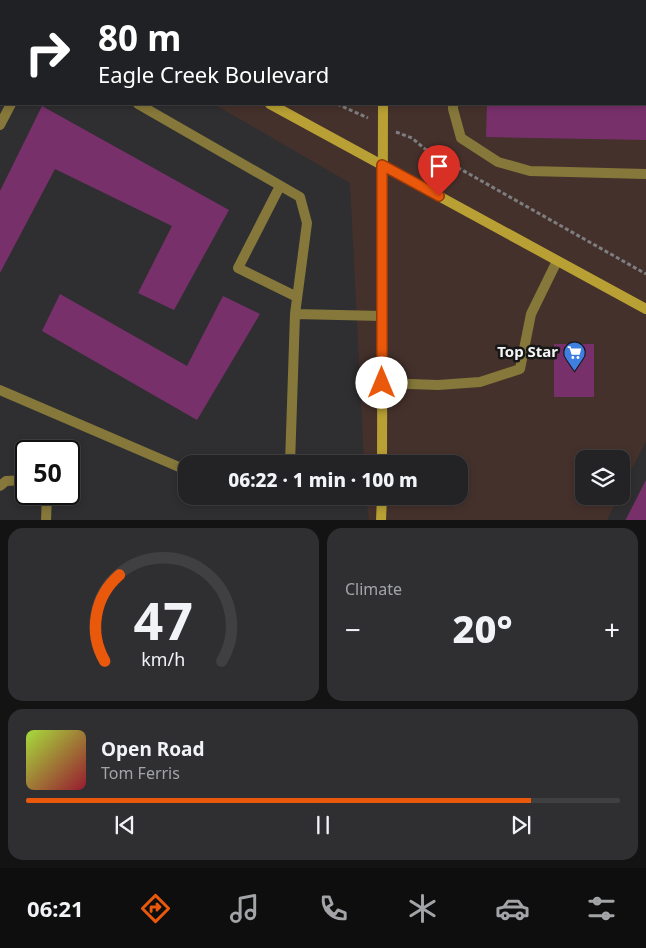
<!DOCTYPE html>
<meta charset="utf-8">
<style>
body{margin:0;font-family:"Noto Sans",sans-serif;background:#2f2f32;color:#f1f3f6;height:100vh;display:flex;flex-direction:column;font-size:19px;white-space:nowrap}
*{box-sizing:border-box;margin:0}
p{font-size:16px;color:#a3a4a7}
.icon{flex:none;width:28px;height:28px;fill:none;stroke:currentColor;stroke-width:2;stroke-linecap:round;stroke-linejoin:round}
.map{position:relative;height:520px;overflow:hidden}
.side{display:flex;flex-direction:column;gap:8px;padding:8px;background:#131314;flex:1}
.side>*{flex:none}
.top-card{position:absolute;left:0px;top:0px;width:646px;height:105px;box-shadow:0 2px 8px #0003,0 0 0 1px #404042;background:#202124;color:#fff;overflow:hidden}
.fabs{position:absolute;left:575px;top:450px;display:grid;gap:10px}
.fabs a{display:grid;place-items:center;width:55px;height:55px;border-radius:10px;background:#232325;box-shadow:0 2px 8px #0003,0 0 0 1px #404042;font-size:25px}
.speed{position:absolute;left:15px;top:440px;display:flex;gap:10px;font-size:25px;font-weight:700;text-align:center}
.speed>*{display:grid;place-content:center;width:65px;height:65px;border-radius:50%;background:#232325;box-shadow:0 2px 8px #0003,0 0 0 1px #404042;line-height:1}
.speed .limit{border:2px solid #111;border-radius:8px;background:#fff;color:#111}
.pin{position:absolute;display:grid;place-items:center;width:42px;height:42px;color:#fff;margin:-51px -21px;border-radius:50% 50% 50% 0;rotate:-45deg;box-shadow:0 0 5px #0007}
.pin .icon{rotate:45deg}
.me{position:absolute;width:55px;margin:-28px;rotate:0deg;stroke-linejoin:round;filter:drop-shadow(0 0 4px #0008)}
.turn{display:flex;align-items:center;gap:18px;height:105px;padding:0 15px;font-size:22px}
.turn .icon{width:65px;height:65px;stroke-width:2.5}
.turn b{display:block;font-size:35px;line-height:42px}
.big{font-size:38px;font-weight:800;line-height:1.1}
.side .tile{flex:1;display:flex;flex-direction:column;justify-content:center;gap:8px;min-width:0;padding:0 18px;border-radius:15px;background:#2f2f32}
.side .dial{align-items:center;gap:0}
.dial svg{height:130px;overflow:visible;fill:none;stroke:#404042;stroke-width:7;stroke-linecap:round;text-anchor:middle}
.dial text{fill:#f1f3f6;stroke:none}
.song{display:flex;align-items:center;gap:15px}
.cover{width:60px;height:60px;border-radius:8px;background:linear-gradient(135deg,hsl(80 70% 55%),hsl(350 70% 35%))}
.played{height:5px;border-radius:2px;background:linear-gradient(90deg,#ea580c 85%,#404042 85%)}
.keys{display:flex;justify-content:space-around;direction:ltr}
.heat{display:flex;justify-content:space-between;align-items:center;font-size:28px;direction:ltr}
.side .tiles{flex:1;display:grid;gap:8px;grid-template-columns:1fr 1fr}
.tile:last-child{grid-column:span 2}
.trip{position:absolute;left:178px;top:455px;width:290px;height:50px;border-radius:15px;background:#232325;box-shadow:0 2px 8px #0003,0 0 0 1px #404042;font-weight:800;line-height:50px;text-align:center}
.dock{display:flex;height:80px;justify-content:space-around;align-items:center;background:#0e0e0f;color:#a3a4a7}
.dock .icon{width:35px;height:35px}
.dock .on{color:#ea580c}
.dock b{font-size:22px;color:#f1f3f6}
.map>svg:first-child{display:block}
.commercial{fill:#45312c}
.building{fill:#78306b}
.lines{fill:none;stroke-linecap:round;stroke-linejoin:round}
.path{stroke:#7e7e80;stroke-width:3;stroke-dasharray:4 2.5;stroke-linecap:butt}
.lane{stroke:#86783a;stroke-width:10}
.secondary{stroke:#b8a034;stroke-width:10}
.route-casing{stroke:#983908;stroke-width:12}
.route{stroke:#ea580c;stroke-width:9}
.labels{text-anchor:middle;stroke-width:5;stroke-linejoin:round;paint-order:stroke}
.poi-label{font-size:15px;font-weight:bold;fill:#f5f5f6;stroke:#171718;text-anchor:end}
</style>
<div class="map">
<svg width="646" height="521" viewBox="0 0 646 521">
<rect width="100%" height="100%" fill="#2f2f31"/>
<!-- commercial -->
<path class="commercial" d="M34 0H646V441L621 491V459H584V496H619L607 520H369L366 496H459V464H364L350 183 214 104H645V1H36Z"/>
<!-- building -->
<path class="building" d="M487 104H646V140L486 137Z
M42 106 229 210 174 310 138 293 172 226 55 169 0 273V191Z
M60 294 187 366 223 296 260 314 197 420 42 331Z
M554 344H594V397H554Z
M646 480V521H625Z"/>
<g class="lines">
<!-- path -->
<path class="path" d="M134 0 136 1
M337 104 368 118
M396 132 412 138 425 149 646 274"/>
<!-- lane -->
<path class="lane" d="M255 0 258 1
M294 1 295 0
M454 1V0
M645 7H646
M0 27H1
M138 104 300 197 307 223 295 314 290 464
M453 104V109L461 138 498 162 530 171 646 174
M0 125 11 104
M280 186 238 268 297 297
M295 314 382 316
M382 383 438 385 480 382 520 369 531 314 557 261
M0 390 186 470
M0 486 6 481 26 480
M46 521 47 494"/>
<!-- secondary -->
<path class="secondary" d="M79 0 81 1
M384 1V0
M270 104 646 309
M382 464 383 104
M381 521 382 496"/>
</g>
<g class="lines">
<defs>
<path id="route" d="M382 383V165L439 196"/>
</defs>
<!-- route casing -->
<use href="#route" class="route-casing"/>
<!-- route -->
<use href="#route" class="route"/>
</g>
<!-- icons -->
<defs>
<symbol id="supermarket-pin" viewBox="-11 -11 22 30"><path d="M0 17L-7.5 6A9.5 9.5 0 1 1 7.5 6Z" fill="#3f7fe0" stroke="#171718"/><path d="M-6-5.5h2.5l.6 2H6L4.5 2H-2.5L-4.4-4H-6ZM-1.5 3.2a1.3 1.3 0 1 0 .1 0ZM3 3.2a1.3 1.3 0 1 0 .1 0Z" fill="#fff"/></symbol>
</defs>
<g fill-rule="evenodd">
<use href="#supermarket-pin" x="562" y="340" width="25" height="34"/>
</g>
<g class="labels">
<!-- poi labels -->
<g class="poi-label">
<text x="558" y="357">Top Star</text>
</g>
</g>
</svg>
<div class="fabs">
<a><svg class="icon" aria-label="layers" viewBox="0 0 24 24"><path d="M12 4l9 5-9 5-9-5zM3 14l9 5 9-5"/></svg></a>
</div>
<div class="speed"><div class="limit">50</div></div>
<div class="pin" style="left:439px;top:196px;background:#d93025"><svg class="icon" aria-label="arrive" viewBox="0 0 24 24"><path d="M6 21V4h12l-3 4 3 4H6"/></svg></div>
<svg class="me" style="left:382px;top:383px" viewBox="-20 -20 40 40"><circle r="19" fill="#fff"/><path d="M0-13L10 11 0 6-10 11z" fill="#ea580c"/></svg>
<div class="trip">06:22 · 1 min · 100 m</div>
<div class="top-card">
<div class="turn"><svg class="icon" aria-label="right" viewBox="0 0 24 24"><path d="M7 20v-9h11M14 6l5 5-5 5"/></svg><div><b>80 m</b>Eagle Creek Boulevard</div></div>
</div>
</div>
<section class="side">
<div class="tiles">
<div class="tile dial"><svg viewBox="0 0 100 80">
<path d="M14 69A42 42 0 1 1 86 69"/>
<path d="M14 69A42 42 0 0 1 23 16" stroke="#ea580c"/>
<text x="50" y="56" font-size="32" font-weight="700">47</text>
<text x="50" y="72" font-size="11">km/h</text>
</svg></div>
<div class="tile"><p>Climate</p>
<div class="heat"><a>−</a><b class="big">20°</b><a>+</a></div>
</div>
<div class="tile">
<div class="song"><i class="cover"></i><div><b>Open Road</b><p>Tom Ferris</p></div></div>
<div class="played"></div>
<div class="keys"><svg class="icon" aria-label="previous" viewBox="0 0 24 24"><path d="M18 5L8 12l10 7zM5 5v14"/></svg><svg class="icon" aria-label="pause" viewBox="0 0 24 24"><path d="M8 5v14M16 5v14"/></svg><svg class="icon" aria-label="next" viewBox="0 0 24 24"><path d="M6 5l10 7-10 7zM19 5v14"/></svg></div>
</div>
</div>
</section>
<nav class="dock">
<b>06:21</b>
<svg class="icon on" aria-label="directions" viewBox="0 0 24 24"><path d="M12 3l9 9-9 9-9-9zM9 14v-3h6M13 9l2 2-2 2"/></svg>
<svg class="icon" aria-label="music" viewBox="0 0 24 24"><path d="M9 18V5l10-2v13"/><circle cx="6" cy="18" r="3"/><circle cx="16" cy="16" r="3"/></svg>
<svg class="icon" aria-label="phone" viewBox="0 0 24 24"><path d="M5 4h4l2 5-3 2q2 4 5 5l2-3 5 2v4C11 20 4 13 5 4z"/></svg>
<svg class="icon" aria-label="climate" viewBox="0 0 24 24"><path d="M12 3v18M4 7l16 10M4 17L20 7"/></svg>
<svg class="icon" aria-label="car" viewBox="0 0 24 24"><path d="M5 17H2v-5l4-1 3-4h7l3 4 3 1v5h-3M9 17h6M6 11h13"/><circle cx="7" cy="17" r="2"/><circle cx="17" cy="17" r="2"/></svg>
<svg class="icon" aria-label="filters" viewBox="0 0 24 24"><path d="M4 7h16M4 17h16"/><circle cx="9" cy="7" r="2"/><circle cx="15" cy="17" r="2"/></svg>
</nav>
